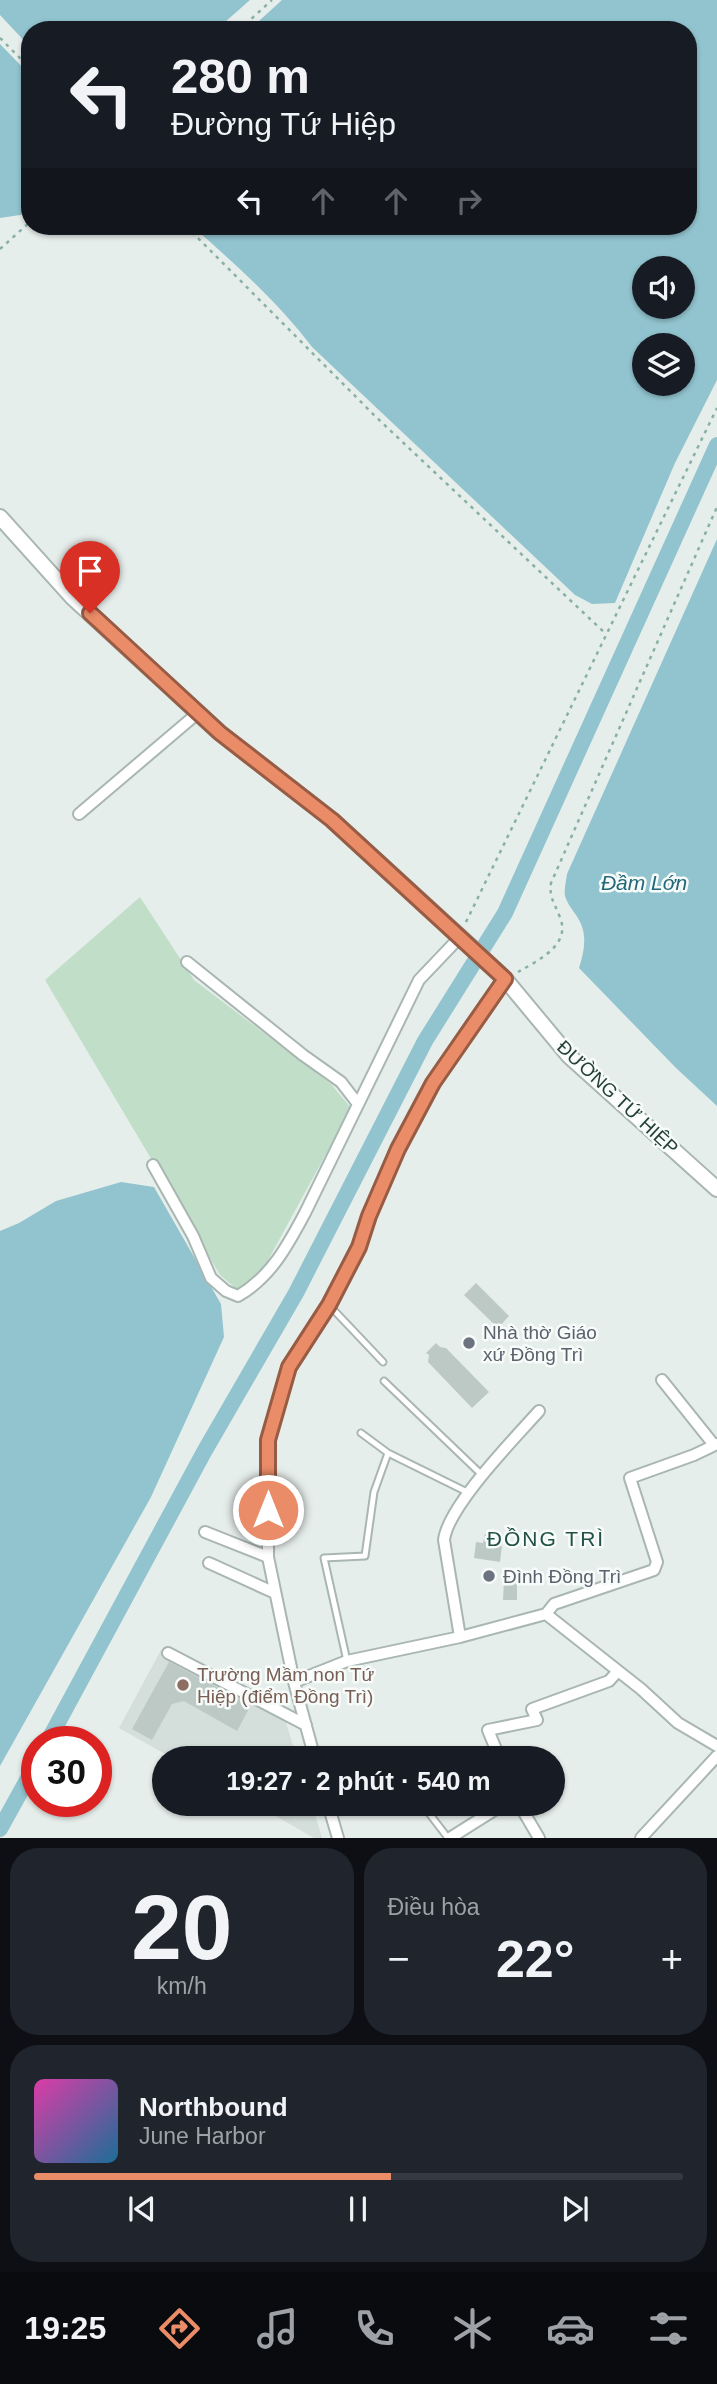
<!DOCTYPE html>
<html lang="vi">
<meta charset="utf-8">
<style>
body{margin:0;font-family:Helvetica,sans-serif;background:#20242c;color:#f1f3f6;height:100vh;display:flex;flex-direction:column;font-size:26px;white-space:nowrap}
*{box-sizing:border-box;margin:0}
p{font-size:23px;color:#9ea1a6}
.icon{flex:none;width:38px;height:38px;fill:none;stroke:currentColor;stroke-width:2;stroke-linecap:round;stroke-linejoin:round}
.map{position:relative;height:1838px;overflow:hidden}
.sheet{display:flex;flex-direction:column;gap:10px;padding:10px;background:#0d0f14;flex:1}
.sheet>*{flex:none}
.banner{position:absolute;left:21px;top:21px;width:676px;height:214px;border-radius:28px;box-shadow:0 2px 5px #0004;background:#171b24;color:#f1f3f6;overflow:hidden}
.controls{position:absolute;left:632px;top:256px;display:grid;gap:14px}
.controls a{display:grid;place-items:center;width:63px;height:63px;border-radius:50%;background:#171b24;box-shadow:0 2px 5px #0004;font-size:35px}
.speed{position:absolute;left:21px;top:1726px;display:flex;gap:14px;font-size:35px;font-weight:700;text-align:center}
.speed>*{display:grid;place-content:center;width:91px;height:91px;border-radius:50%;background:#171b24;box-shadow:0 2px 5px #0004;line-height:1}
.speed .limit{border:10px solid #d22;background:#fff;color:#111}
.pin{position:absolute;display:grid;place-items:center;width:60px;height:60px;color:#fff;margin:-72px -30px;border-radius:50% 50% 50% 0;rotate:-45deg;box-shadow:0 0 7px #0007}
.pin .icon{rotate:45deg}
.me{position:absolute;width:77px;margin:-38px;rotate:0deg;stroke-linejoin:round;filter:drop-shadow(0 0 5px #0008)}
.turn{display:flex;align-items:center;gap:24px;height:147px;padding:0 35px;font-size:32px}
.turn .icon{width:91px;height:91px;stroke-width:2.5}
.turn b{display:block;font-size:49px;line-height:60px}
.lanes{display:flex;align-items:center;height:66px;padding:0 35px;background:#0003;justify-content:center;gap:35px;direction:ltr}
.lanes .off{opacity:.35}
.big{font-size:52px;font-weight:800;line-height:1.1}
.sheet .card{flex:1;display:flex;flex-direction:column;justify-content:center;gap:10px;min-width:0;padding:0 24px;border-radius:28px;background:#20242c}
.sheet .dial{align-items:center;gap:0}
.dial b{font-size:91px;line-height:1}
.song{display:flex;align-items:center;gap:21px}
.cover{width:84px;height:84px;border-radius:10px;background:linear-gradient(135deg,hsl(320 70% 55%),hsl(200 70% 35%))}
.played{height:7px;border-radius:4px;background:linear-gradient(90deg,#ea8c68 55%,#363941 55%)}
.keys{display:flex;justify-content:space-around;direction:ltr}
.heat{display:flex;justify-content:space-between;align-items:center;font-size:38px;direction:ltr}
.sheet .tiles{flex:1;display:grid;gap:10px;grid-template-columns:1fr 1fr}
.card:last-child{grid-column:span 2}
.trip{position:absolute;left:152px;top:1746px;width:413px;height:70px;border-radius:35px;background:#171b24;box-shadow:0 2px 5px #0004;font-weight:800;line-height:70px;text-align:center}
.tabs{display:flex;height:112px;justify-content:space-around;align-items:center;background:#090b0e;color:#9ea1a6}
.tabs .icon{width:49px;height:49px}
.tabs .active{color:#ea8c68}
.tabs b{font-size:32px;color:#f1f3f6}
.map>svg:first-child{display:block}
.built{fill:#d4deda}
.green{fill:#c1dec9}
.water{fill:#92c4cf;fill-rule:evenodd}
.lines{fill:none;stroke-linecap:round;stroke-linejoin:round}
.canal{stroke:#92c4cf;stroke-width:16}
.building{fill:#bcc9c4}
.service-casing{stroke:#a9b6b2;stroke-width:9}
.minor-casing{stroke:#a9b6b2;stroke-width:14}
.tertiary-casing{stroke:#a9b6b2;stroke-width:18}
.path{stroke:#89b0a5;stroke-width:2.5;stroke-dasharray:3.5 5;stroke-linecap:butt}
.service{stroke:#fff;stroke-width:5}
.minor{stroke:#fff;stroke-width:10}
.tertiary{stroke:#fff;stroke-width:14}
.route-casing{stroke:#985b44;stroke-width:18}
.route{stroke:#ea8c68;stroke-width:12}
.worship-dot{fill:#6b7280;stroke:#f7fbf9;stroke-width:2.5}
.education-dot{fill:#8d6e63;stroke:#f7fbf9;stroke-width:2.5}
.labels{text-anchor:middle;stroke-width:5;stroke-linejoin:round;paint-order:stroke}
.street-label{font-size:19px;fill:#264039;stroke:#f7fbf9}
.worship-label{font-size:19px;fill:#5b616d;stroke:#f7fbf9;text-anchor:start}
.education-label{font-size:19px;fill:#785e54;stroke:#f7fbf9;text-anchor:start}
.water-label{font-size:21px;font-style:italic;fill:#226879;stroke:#f7fbf9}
.neighbourhood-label{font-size:21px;letter-spacing:2px;fill:#225147;stroke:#f7fbf9}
</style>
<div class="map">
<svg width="717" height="1838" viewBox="0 0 717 1838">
<rect width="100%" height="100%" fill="#e6eeeb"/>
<!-- built -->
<path class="built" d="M161 1650 285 1719 297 1759H174L119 1728Z
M255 1804H312L322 1838H314Z"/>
<!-- green -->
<path class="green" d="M140 897 194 980 331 1084 351 1108 260 1275 238 1290 220 1275 45 980Z"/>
<!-- water -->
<path class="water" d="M0 0H250L216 30H30V47L0 15Z
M282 0H717V380L675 463 615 603 592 604 575 595 312 347C278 302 234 263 192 226H688V30H249ZM644 268H682V306H644ZM644 345H682V383H644Z
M0 44 30 75V211L27 214 0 218Z
M717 539V1106L676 1068 579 968C585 949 588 932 576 915 572 909 567 903 565 896 564 889 566 882 567 874Z
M121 1182 154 1187 221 1304 224 1337 151 1497 0 1766V1231L19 1223 56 1201Z"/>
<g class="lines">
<!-- canal -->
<path class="canal" d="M48 1741 204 1452 296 1293 425 1041 505 913 717 445
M0 1829 37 1762"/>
</g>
<!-- building -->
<path class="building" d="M476 1283 509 1316 498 1328 464 1295Z
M436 1343 440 1347 446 1348 489 1392 472 1408 428 1362 429 1355 426 1353Z
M485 1534 498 1536 497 1545 502 1546 500 1562 474 1558 476 1542 483 1543Z
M504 1580H517V1600H503Z
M169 1662 251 1705 237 1731 184 1701 172 1704 152 1740 132 1729Z"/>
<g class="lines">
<defs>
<path id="service" d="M329 1305 383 1362
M384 1381 482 1475
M361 1433 388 1453 469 1493
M347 1661 324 1558 365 1556 374 1492 388 1453
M422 1804 448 1838"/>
<path id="minor" d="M79 814 199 712
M187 962 303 1055 341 1082 358 1104
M153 1165 193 1236 211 1278 226 1291 238 1296C271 1277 288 1245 305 1213L419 980 459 938
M662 1380 714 1445
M205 1532 268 1557
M209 1563 275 1593
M546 1614 641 1689 678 1723 717 1746
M460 1637 444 1540C448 1506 515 1438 539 1411
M168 1653 306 1725
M294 1682 347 1661 460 1637 546 1614 554 1604 654 1570 657 1562 630 1478 694 1455 717 1444
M315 1759 294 1682 268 1557V1440L289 1367 329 1305 359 1247 369 1216 398 1149 433 1083 505 979
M500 1759 488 1730 537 1720 532 1709 609 1681 618 1671
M328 1804 338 1838
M519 1804 539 1838
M450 1838 504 1804
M641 1838 717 1756"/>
<path id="tertiary" d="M0 517 72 597 220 733 332 820 472 948 505 979 569 1056 717 1189"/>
</defs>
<!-- service casing -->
<use href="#service" class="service-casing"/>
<!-- minor casing -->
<use href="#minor" class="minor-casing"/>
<!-- tertiary casing -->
<use href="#tertiary" class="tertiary-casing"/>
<!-- path -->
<path class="path" d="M239 30 272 0
M0 38 30 68
M186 226 376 417 606 634
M0 249 30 222
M466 922 717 408
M518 972C539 960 573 944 559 915 554 902 549 897 551 883L717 507"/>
<!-- service -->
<use href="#service" class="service"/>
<!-- minor -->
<use href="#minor" class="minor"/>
<!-- tertiary -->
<use href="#tertiary" class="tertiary"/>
</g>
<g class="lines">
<defs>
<path id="route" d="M90 613 220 733 332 820 505 979 433 1083 398 1149 369 1216 359 1247 329 1305 289 1367 268 1440V1510"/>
</defs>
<!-- route casing -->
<use href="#route" class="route-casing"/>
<!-- route -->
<use href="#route" class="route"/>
</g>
<!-- markers -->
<g class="worship-dot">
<circle cx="469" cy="1343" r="7"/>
<circle cx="489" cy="1576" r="7"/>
</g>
<circle class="education-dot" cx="183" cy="1685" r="7"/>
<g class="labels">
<!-- street labels -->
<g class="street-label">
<text transform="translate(618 1097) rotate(43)" y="7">ĐƯỜNG TỨ HIỆP</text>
</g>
<!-- worship labels -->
<g class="worship-label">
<text x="483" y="1339">Nhà thờ Giáo<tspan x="483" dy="22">xứ Đồng Trì</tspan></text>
<text x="503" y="1583">Đình Đồng Trì</text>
</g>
<!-- education labels -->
<g class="education-label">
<text x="197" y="1681">Trường Mầm non Tứ<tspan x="197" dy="22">Hiệp (điểm Đồng Trì)</tspan></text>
</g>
<!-- water labels -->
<g class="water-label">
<text x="644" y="890">Đầm Lớn</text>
</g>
<!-- neighbourhood labels -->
<g class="neighbourhood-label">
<text x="546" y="1546">ĐỒNG TRÌ</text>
</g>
</g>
</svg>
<div class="controls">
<a><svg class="icon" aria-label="sound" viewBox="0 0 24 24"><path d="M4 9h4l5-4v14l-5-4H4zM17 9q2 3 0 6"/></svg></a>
<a><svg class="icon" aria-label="layers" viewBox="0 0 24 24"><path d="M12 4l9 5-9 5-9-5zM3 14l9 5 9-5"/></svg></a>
</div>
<div class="speed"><div class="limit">30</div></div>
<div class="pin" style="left:90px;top:613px;background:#d93025"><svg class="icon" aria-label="arrive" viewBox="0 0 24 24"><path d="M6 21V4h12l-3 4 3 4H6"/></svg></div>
<svg class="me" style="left:268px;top:1510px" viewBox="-20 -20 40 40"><circle r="17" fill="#ea8c68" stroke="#fff" stroke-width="3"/><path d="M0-11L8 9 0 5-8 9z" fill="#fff"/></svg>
<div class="trip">19:27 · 2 phút · 540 m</div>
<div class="banner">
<div class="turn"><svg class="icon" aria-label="left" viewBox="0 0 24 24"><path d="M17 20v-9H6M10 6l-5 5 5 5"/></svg><div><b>280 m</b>Đường Tứ Hiệp</div></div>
<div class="lanes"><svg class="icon" aria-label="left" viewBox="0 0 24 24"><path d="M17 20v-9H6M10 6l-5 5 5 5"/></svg><svg class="icon off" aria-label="ahead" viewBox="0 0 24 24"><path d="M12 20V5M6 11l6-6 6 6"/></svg><svg class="icon off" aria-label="ahead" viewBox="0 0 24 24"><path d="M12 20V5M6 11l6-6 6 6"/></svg><svg class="icon off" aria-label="right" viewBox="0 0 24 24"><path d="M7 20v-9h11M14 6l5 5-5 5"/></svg></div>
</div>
</div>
<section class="sheet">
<div class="tiles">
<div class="card dial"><b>20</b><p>km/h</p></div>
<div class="card"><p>Điều hòa</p>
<div class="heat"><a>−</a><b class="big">22°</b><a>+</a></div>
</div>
<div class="card">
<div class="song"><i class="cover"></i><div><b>Northbound</b><p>June Harbor</p></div></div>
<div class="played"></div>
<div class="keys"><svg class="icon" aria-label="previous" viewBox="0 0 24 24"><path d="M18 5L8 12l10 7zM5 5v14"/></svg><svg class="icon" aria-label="pause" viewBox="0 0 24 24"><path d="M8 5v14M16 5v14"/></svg><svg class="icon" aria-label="next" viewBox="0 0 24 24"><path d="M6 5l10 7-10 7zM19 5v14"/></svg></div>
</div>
</div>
</section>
<nav class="tabs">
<b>19:25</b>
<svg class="icon active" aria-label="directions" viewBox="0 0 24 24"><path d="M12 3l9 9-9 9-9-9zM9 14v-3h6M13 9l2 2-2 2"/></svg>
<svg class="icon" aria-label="music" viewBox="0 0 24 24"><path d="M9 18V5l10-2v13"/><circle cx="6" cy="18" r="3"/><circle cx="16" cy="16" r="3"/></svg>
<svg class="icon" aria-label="phone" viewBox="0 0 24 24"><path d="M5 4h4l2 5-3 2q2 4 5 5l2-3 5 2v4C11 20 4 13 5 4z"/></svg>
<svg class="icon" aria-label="climate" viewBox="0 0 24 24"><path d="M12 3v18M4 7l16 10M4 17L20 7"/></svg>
<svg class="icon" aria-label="car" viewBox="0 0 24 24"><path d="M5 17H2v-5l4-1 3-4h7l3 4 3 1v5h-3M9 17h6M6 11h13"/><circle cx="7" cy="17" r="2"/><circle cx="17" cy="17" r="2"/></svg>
<svg class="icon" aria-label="filters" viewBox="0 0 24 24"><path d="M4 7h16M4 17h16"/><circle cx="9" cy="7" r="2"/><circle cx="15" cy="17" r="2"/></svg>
</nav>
